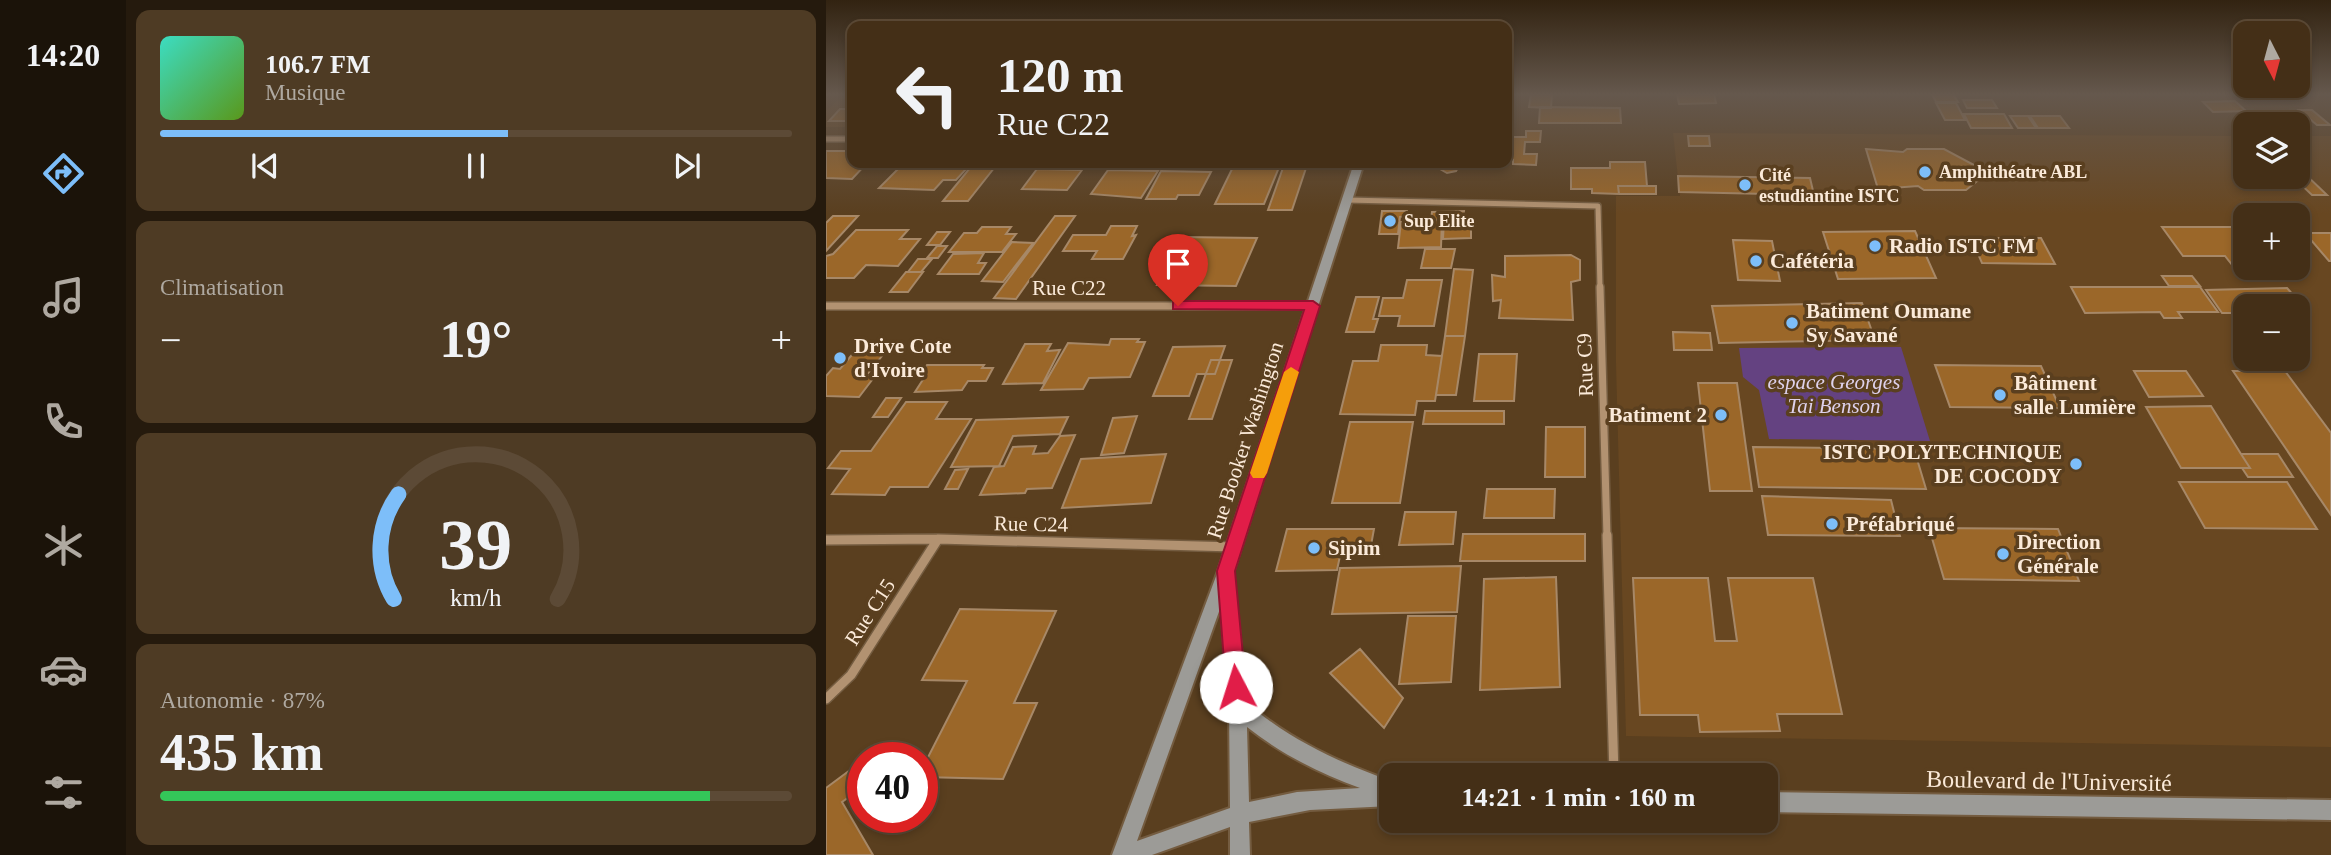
<!DOCTYPE html>
<html lang="fr">
<meta charset="utf-8">
<style>
body{margin:0;font-family:"Times New Roman",serif;background:#4e3b24;color:#f1f3f6;height:100vh;display:flex;flex-direction:column;font-size:26px;white-space:nowrap}
*{box-sizing:border-box;margin:0}
p{font-size:23px;color:#afa9a1}
.icon{flex:none;width:38px;height:38px;fill:none;stroke:currentColor;stroke-width:2;stroke-linecap:round;stroke-linejoin:round}
.map{position:relative;flex:1;overflow:hidden}
.details{display:flex;flex-direction:column;gap:10px;padding:10px;background:#251a0d;width:700px}
.details>*{flex:none}
.banner{position:absolute;left:21px;top:21px;width:665px;height:147px;border-radius:14px;box-shadow:0 4px 10px #0003,0 0 0 2px #5c4a36;background:#442f17;color:#f1f3f6;overflow:hidden}
.needle{width:46px;rotate:174deg}
.controls{position:absolute;left:1407px;top:21px;display:grid;gap:14px}
.controls a{display:grid;place-items:center;width:77px;height:77px;border-radius:14px;background:#442f17;box-shadow:0 4px 10px #0003,0 0 0 2px #5c4a36;font-size:35px}
.speed{position:absolute;left:21px;top:742px;display:flex;gap:14px;font-size:35px;font-weight:700;text-align:center}
.speed>*{display:grid;place-content:center;width:91px;height:91px;border-radius:50%;background:#442f17;box-shadow:0 4px 10px #0003,0 0 0 2px #5c4a36;line-height:1}
.speed .limit{border:10px solid #d22;background:#fff;color:#111}
.pin{position:absolute;display:grid;place-items:center;width:60px;height:60px;color:#fff;margin:-72px -30px;border-radius:50% 50% 50% 0;rotate:-45deg;box-shadow:0 0 7px #0007}
.pin .icon{rotate:45deg}
.me{position:absolute;width:77px;margin:-38px;rotate:355deg;stroke-linejoin:round;filter:drop-shadow(0 0 5px #0008)}
.turn{display:flex;align-items:center;gap:24px;height:147px;padding:0 35px;font-size:32px}
.turn .icon{width:91px;height:91px;stroke-width:2.5}
.turn b{display:block;font-size:49px;line-height:60px}
.big{font-size:52px;font-weight:600;line-height:1.1}
.details .widget{flex:1;display:flex;flex-direction:column;justify-content:center;gap:10px;min-width:0;padding:0 24px;border-radius:14px;background:#4e3b24}
.details .dial{align-items:center;gap:0}
.dial svg{height:182px;overflow:visible;fill:none;stroke:#5c4a36;stroke-width:7;stroke-linecap:round;text-anchor:middle}
.dial text{fill:#f1f3f6;stroke:none}
.song{display:flex;align-items:center;gap:21px}
.cover{width:84px;height:84px;border-radius:10px;background:linear-gradient(135deg,hsl(170 70% 55%),hsl(90 70% 35%))}
.played{height:7px;border-radius:4px;background:linear-gradient(90deg,#7dbef9 55%,#5c4a36 55%)}
.keys{display:flex;justify-content:space-around;direction:ltr}
.heat{display:flex;justify-content:space-between;align-items:center;font-size:38px;direction:ltr}
.charge{height:10px;border-radius:5px;background:linear-gradient(90deg,#34c759 87%,#5c4a36 0)}
.trip{position:absolute;left:553px;top:763px;width:399px;height:70px;border-radius:14px;background:#442f17;box-shadow:0 4px 10px #0003,0 0 0 2px #5c4a36;font-weight:600;line-height:70px;text-align:center}
main{display:flex;flex:1;min-height:0}
.dock{display:flex;flex-direction:column;width:126px;justify-content:space-around;align-items:center;background:#1b1309;color:#afa9a1}
.dock .icon{width:49px;height:49px}
.dock .on{color:#7dbef9}
.dock b{font-size:32px;color:#f1f3f6}
.map>svg:first-child{display:block}
.built{fill:#684721;fill-rule:evenodd}
.green{fill:#644281}
.building{fill:#9b6729;stroke:#a78867;stroke-width:2}
.lines{fill:none;stroke-linecap:round;stroke-linejoin:round}
.street-far2-casing{stroke:#745c40;stroke-width:8}
.street-far1-casing{stroke:#745c40;stroke-width:10}
.street-casing{stroke:#745c40;stroke-width:12}
.secondary-casing{stroke:#745c40;stroke-width:4}
.street-far2{stroke:#b29271;stroke-width:5}
.street-far1{stroke:#b29271;stroke-width:7}
.street{stroke:#b29271;stroke-width:9}
.secondary{fill:#9c9b97;fill-rule:evenodd}
.route{fill:#e11d48;stroke:#92132f;stroke-width:2}
.slow{fill:#f59e0b}
.poi-dot{fill:#7dbef9;stroke:#5a3f1f;stroke-width:2.5}
.labels{text-anchor:middle;stroke-width:7;stroke-linejoin:round;paint-order:stroke}
.far-poi-label{font-size:18px;font-weight:bold;fill:#fbead9;stroke:#5a3f1f;text-anchor:start}
.poi-label{font-size:21px;font-weight:bold;fill:#fbead9;stroke:#5a3f1f;text-anchor:start}
.street-label{font-size:21px;fill:#fbead9;stroke:#5a3f1f}
.park-label{font-size:21px;font-style:italic;fill:#ded1ec;stroke:#5a3f1f}
.near-street-label{font-size:24px;fill:#fbead9;stroke:#5a3f1f}
</style>
<main>
<nav class="dock">
<b>14:20</b>
<svg class="icon on" aria-label="directions" viewBox="0 0 24 24"><path d="M12 3l9 9-9 9-9-9zM9 14v-3h6M13 9l2 2-2 2"/></svg>
<svg class="icon" aria-label="music" viewBox="0 0 24 24"><path d="M9 18V5l10-2v13"/><circle cx="6" cy="18" r="3"/><circle cx="16" cy="16" r="3"/></svg>
<svg class="icon" aria-label="phone" viewBox="0 0 24 24"><path d="M5 4h4l2 5-3 2q2 4 5 5l2-3 5 2v4C11 20 4 13 5 4z"/></svg>
<svg class="icon" aria-label="climate" viewBox="0 0 24 24"><path d="M12 3v18M4 7l16 10M4 17L20 7"/></svg>
<svg class="icon" aria-label="car" viewBox="0 0 24 24"><path d="M5 17H2v-5l4-1 3-4h7l3 4 3 1v5h-3M9 17h6M6 11h13"/><circle cx="7" cy="17" r="2"/><circle cx="17" cy="17" r="2"/></svg>
<svg class="icon" aria-label="filters" viewBox="0 0 24 24"><path d="M4 7h16M4 17h16"/><circle cx="9" cy="7" r="2"/><circle cx="15" cy="17" r="2"/></svg>
</nav>
<section class="details">
<div class="widget">
<div class="song"><i class="cover"></i><div><b>106.7 FM</b><p>Musique</p></div></div>
<div class="played"></div>
<div class="keys"><svg class="icon" aria-label="previous" viewBox="0 0 24 24"><path d="M18 5L8 12l10 7zM5 5v14"/></svg><svg class="icon" aria-label="pause" viewBox="0 0 24 24"><path d="M8 5v14M16 5v14"/></svg><svg class="icon" aria-label="next" viewBox="0 0 24 24"><path d="M6 5l10 7-10 7zM19 5v14"/></svg></div>
</div>
<div class="widget"><p>Climatisation</p>
<div class="heat"><a>−</a><b class="big">19°</b><a>+</a></div>
</div>
<div class="widget dial"><svg viewBox="0 0 100 80">
<path d="M14 69A42 42 0 1 1 86 69"/>
<path d="M14 69A42 42 0 0 1 16 23" stroke="#7dbef9"/>
<text x="50" y="56" font-size="32" font-weight="700">39</text>
<text x="50" y="72" font-size="11">km/h</text>
</svg></div>
<div class="widget"><p>Autonomie · 87%</p><b class="big">435 km</b><div class="charge"></div></div>
</section>
<div class="map">
<svg width="1505" height="855" viewBox="0 0 1505 855">
<rect width="100%" height="100%" fill="#5a3f1f"/>
<!-- built -->
<path class="built" d="M19 94H26V127H0V111Z
M847 133 1419 136V177H1472V136H1505V747L800 736 790 363V196H854ZM1419 215H1472V268H1419ZM1419 306H1472V359H1419Z"/>
<!-- green -->
<path class="green" d="M1075 347 1104 441 943 439 933 390 917 377 913 348Z"/>
<!-- building -->
<path class="building" d="M705 94H726L725 108 703 107Z
M851 94H888L890 103 853 104Z
M1106 94H1127L1132 102H1110Z
M1137 100H1166L1171 108H1141Z
M1409 101 1420 111 1387 112 1377 102Z
M1110 103H1130L1139 120H1119Z
M714 107 794 108 795 123H713Z
M14 109H26V116L21 121H3Z
M1473 110H1486L1504 125H1491Z
M1138 114H1178L1186 128H1145Z
M1184 116H1202L1210 128H1192Z
M1204 116H1234L1243 128H1212Z
M681 130V137H700V131H715L714 142H699L698 154H711L710 165 687 164V160H681Z
M862 136H883L884 146H863Z
M1040 149 1077 152 1081 149H1118L1148 165 1155 178 1140 190H1098L1092 186 1052 189Z
M0 151H26V163H41L26 179 0 178Z
M784 162H819L821 186H792L793 194 766 193V189H745V168H784Z
M78 163H100L97 165 142 167 130 180H117L108 190 53 188Z
M148 163H172L142 201H117Z
M571 163H610L609 167H570Z
M630 163 633 166 630 171 621 173 614 169 619 163Z
M408 165H454L438 204H389Z
M458 165H481L466 210H442Z
M211 169 256 170 241 190 196 189Z
M282 170 332 171 315 198 265 194Z
M335 171 385 172 373 195H352L350 199H320Z
M1472 173H1478L1501 195H1486L1467 177H1472Z
M852 176 984 178 988 195 853 192Z
M792 186H830V194H793Z
M556 211H581V216L574 217 572 234H553Z
M638 211 637 219 605 220 606 212Z
M7 216H32L0 251V223Z
M229 216H249L190 299 168 298Z
M645 219V238L617 239 618 220Z
M616 220 615 247 572 248 575 222Z
M285 226H311L306 236 310 235 297 259H266L271 251H237L247 235H280Z
M156 227H185L180 234H190L176 252H123L138 233H151Z
M1336 227H1419V266H1407L1399 256H1357Z
M30 230H82L74 239H94L72 266 40 265 28 278H0V256L7 254Z
M1089 231 1110 278 1012 279 997 232Z
M111 232H124L114 245H101Z
M1479 233H1505V261H1503Z
M355 237 431 238 410 286 331 285Z
M1145 238H1215L1229 264 1156 263Z
M907 240 946 241 954 281 912 280Z
M186 242 207 243 177 282 156 281Z
M111 246H121L112 258H101Z
M599 249H629L625 268H595Z
M158 253 152 263H160L153 274H112L127 254Z
M745 255 754 260V280L745 282 747 320 673 318 675 300 667 301 666 275 679 277V256Z
M92 259H106L95 272H82Z
M628 269 647 270 639 336H619Z
M80 272H97L82 292H64Z
M1336 276H1366L1374 286H1343Z
M581 280H616L608 326H572L574 316H553L557 298H577Z
M1245 287H1374L1392 312H1352L1356 318H1338L1334 312 1259 313Z
M1461 288 1483 313H1472V306H1419V313H1396L1380 290Z
M530 297H553L547 319H552L548 332H520Z
M1036 303 1049 340 893 343 886 306Z
M847 332 884 333 886 350H848Z
M619 336H639L630 395H610Z
M285 339H313L311 342H319L304 377 263 378 257 389 215 390 242 343 283 345Z
M199 344H225L221 351 234 350 217 383 177 384Z
M555 345H601L600 355 616 356 609 401H591L589 415 514 414 527 361H552Z
M399 346 389 374H371L363 396H327L347 347Z
M30 350 60 351 40 376H49L33 397 0 396V376L7 368 14 369Z
M653 354H691L688 401H648Z
M385 360H406L386 419H363Z
M101 365H158L156 368H167L160 381H142L136 390 89 392 98 378H92Z
M1109 365 1215 366 1234 408 1124 407Z
M1308 371H1360L1377 396 1323 397Z
M1407 371H1459L1505 433V515Z
M872 383H911L926 491H884Z
M60 398H75L62 417H47Z
M80 402H121L110 419H145L102 487H64L59 495 6 494 24 469 2 468 15 451H45Z
M1385 406 1415 454 1424 468H1355L1320 407Z
M599 411H678V424H597Z
M311 416 298 453 275 455 287 418Z
M242 417 234 434 187 436 173 466 125 467 150 420Z
M524 422H587L574 503H506Z
M720 427H759V477H719Z
M249 435 226 488 201 489 199 493 154 495 168 467 178 466 187 447 210 446 207 454 222 453 234 436Z
M927 447 1088 449 1100 489 933 487Z
M340 454 325 503 236 508 255 459Z
M1415 454H1452L1467 477H1422L1416 468H1424Z
M142 469 132 489H119L129 470Z
M1353 482H1461L1491 529 1379 528Z
M661 489H729L728 518H658Z
M936 496 1065 500 1074 536 942 535Z
M579 512H630L627 544 573 545Z
M1103 528 1232 529 1253 581 1118 579Z
M461 529H548L543 556H514L511 570 450 571Z
M637 534H759V561H634Z
M635 566 631 612 506 614 514 568Z
M730 577 734 687 654 690 658 579Z
M807 578H882L889 641H911L902 578H987L1016 714H951L954 731 874 732 872 715H814Z
M134 609 230 611 188 703H211L177 779 96 777V769L141 681 96 680Z
M582 616H630L625 682 573 684Z
M534 649 577 698 558 728 504 673Z
M35 762 37 787 16 802 47 855H0V788Z"/>
<g class="lines">
<defs>
<path id="street-far2" d="M0 139H26
M521 200 772 206 774 288"/>
<path id="street-far1" d="M774 287 781 537
M0 306H487"/>
<path id="street" d="M781 535 788 775
M0 540 112 539 409 547
M0 699 25 675 112 539"/>
<path id="secondary" d="M528 163H538L407 573 421 703C464 740 512 762 565 781V806L484 810 423 822 424 855H404V827L326 855H286L392 571ZM395 606 403 707 404 808 311 841ZM421 727C455 754 493 773 534 788L471 792 423 802Z
M940 792 1505 800V820L940 812Z"/>
</defs>
<!-- street-far2 casing -->
<use href="#street-far2" class="street-far2-casing"/>
<!-- street-far1 casing -->
<use href="#street-far1" class="street-far1-casing"/>
<!-- street casing -->
<use href="#street" class="street-casing"/>
<!-- secondary casing -->
<use href="#secondary" class="secondary-casing"/>
<!-- street-far2 -->
<use href="#street-far2" class="street-far2"/>
<!-- street-far1 -->
<use href="#street-far1" class="street-far1"/>
<!-- street -->
<use href="#street" class="street"/>
<!-- secondary -->
<use href="#secondary" class="secondary"/>
</g>
<!-- sky -->
<linearGradient id="sky" x2="0" y2="1"><stop stop-color="#322311"/><stop offset="0.44" stop-color="#65584d"/><stop offset="1" stop-color="#65584d" stop-opacity="0"/></linearGradient>
<rect width="1505" height="214" fill="url(#sky)"/>
<!-- route -->
<path class="route" d="M352 301H487L494 306 409 571 420 687 417 694 410 697 403 694 400 687 391 571 478 310 347 309V302Z"/>
<!-- slow -->
<path class="slow" d="M465 367 473 372 441 473 438 478H427L424 473 458 372Z"/>
<!-- markers -->
<g class="poi-dot">
<circle cx="1099" cy="172" r="7"/>
<circle cx="919" cy="185" r="7"/>
<circle cx="564" cy="221" r="7"/>
<circle cx="1049" cy="246" r="7"/>
<circle cx="930" cy="261" r="7"/>
<circle cx="966" cy="323" r="7"/>
<circle cx="14" cy="358" r="7"/>
<circle cx="1174" cy="395" r="7"/>
<circle cx="895" cy="415" r="7"/>
<circle cx="1250" cy="464" r="7"/>
<circle cx="1006" cy="524" r="7"/>
<circle cx="488" cy="548" r="7"/>
<circle cx="1177" cy="554" r="7"/>
</g>
<g class="labels">
<!-- far-poi labels -->
<g class="far-poi-label">
<text x="1113" y="178">Amphithéatre ABL</text>
<text x="933" y="181">Cité<tspan x="933" dy="21">estudiantine ISTC</tspan></text>
<text x="578" y="227">Sup Elite</text>
</g>
<!-- poi labels -->
<g class="poi-label">
<text x="1063" y="253">Radio ISTC FM</text>
<text x="944" y="268">Cafétéria</text>
<text x="980" y="318">Batiment Oumane<tspan x="980" dy="24">Sy Savané</tspan></text>
<text x="28" y="353">Drive Cote<tspan x="28" dy="24">d'Ivoire</tspan></text>
<text x="1188" y="390">Bâtiment<tspan x="1188" dy="24">salle Lumière</tspan></text>
<text x="881" y="422" text-anchor="end">Batiment 2</text>
<text x="1236" y="459" text-anchor="end">ISTC POLYTECHNIQUE<tspan x="1236" dy="24">DE COCODY</tspan></text>
<text x="1020" y="531">Préfabriqué</text>
<text x="1191" y="549">Direction<tspan x="1191" dy="24">Générale</tspan></text>
<text x="502" y="555">Sipim</text>
</g>
<!-- street labels -->
<g class="street-label">
<text x="243" y="295">Rue C22</text>
<text transform="translate(759 365) rotate(-92)" y="7">Rue C9</text>
<text transform="translate(419 440) rotate(-72)" y="7">Rue Booker Washington</text>
<text transform="translate(205 524) rotate(1)" y="7">Rue C24</text>
<text transform="translate(44 612) rotate(-57)" y="7">Rue C15</text>
</g>
<!-- park labels -->
<g class="park-label">
<text x="1008" y="389">espace Georges<tspan x="1008" dy="24">Tai Benson</tspan></text>
</g>
<!-- near-street labels -->
<g class="near-street-label">
<text transform="translate(1223 781) rotate(1)" y="8">Boulevard de l'Université</text>
</g>
</g>
</svg>
<div class="controls">
<a><svg class="needle" viewBox="-14 -14 28 28"><path d="M0-13l5 13h-10z" fill="#e53935"/><path d="M0 13l5-13h-10z" fill="#afa9a1"/></svg></a>
<a><svg class="icon" aria-label="layers" viewBox="0 0 24 24"><path d="M12 4l9 5-9 5-9-5zM3 14l9 5 9-5"/></svg></a>
<a>+</a>
<a>−</a>
</div>
<div class="speed"><div class="limit">40</div></div>
<div class="pin" style="left:352px;top:306px;background:#d93025"><svg class="icon" aria-label="arrive" viewBox="0 0 24 24"><path d="M6 21V4h12l-3 4 3 4H6"/></svg></div>
<svg class="me" style="left:410px;top:687px" viewBox="-20 -20 40 40"><circle r="19" fill="#fff"/><path d="M0-13L10 11 0 6-10 11z" fill="#e11d48"/></svg>
<div class="trip">14:21 · 1 min · 160 m</div>
<div class="banner">
<div class="turn"><svg class="icon" aria-label="left" viewBox="0 0 24 24"><path d="M17 20v-9H6M10 6l-5 5 5 5"/></svg><div><b>120 m</b>Rue C22</div></div>
</div>
</div>
</main>
